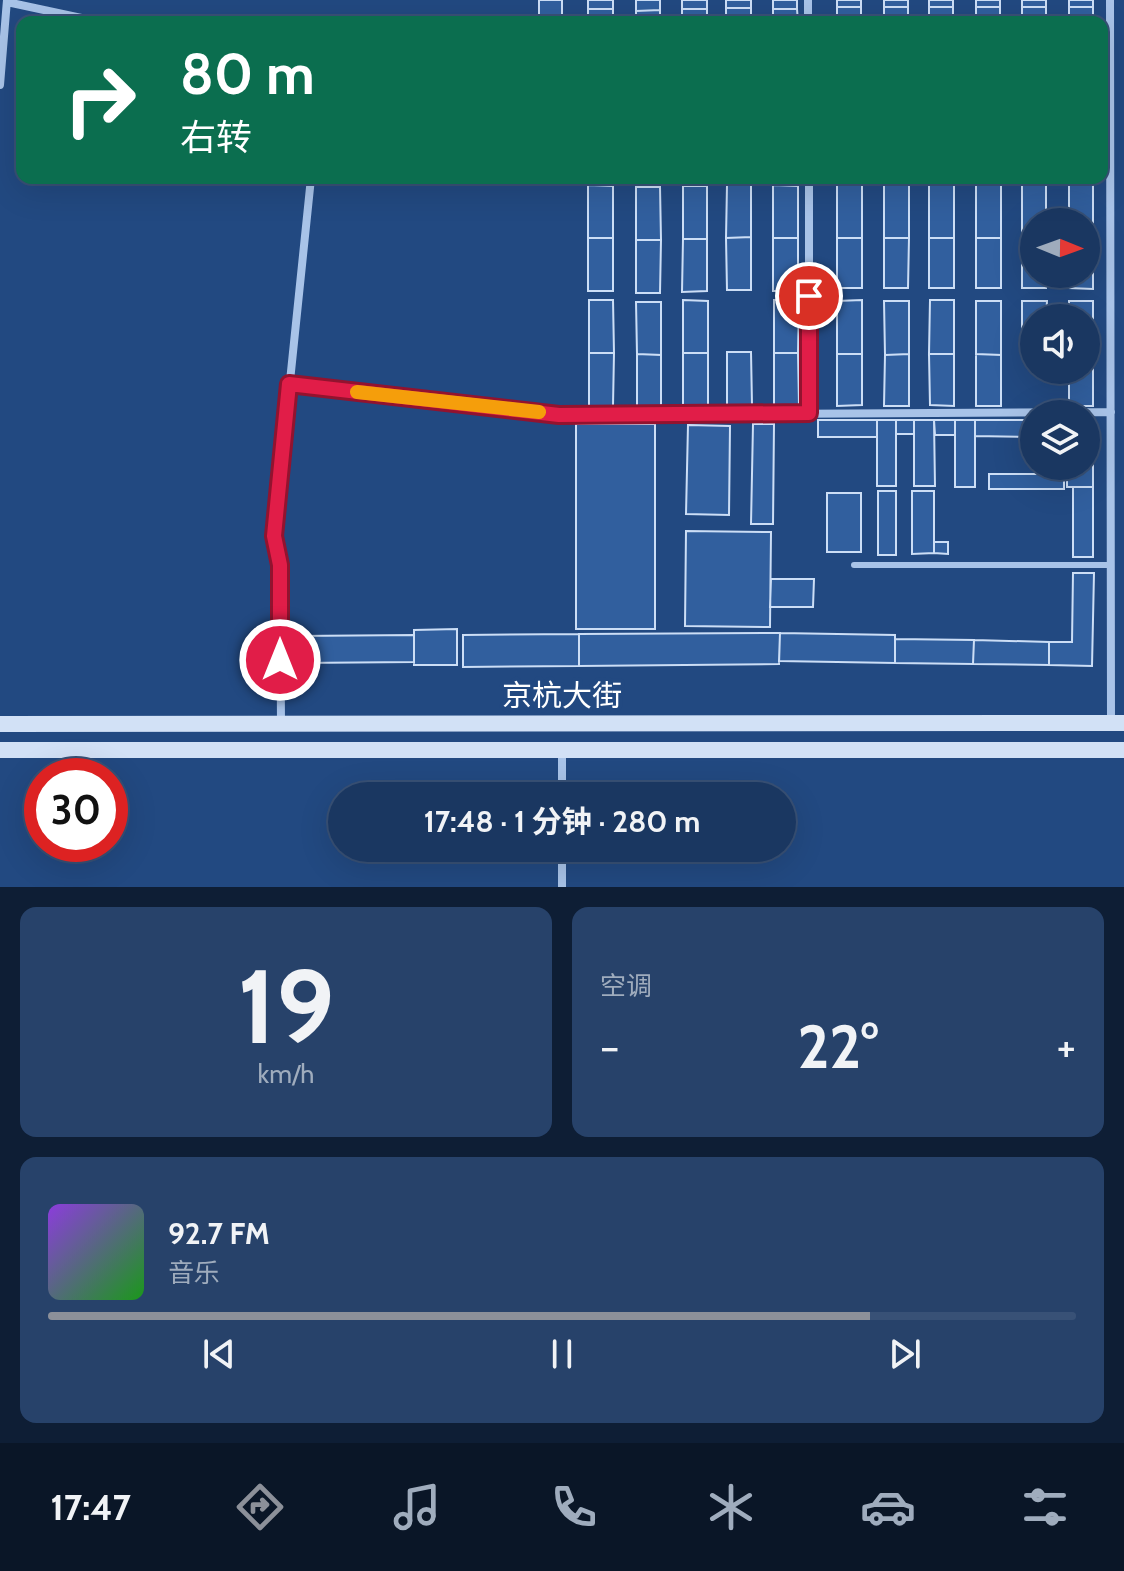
<!DOCTYPE html>
<html lang="zh">
<meta charset="utf-8">
<style>
body{margin:0;font-family:Cabin,"Noto Sans SC",sans-serif;background:#27426a;color:#f1f3f6;height:100vh;display:flex;flex-direction:column;font-size:30px;white-space:nowrap}
*{box-sizing:border-box;margin:0}
p{font-size:26px;color:#9facbd}
.icon{flex:none;width:44px;height:44px;fill:none;stroke:currentColor;stroke-width:2;stroke-linecap:round;stroke-linejoin:round}
.map{position:relative;height:887px;overflow:hidden}
.drawer{display:flex;flex-direction:column;gap:20px;padding:20px;background:#0e1e35;flex:1}
.drawer>*{flex:none}
.hud{position:absolute;left:16px;top:16px;width:1092px;height:168px;border-radius:16px;box-shadow:0 8px 32px #0002,0 0 0 2px #385176;background:#0b6e4f;color:#fff;overflow:hidden}
.needle{width:52px;rotate:91deg}
.controls{position:absolute;left:1020px;top:208px;display:grid;gap:16px}
.controls a{display:grid;place-items:center;width:80px;height:80px;border-radius:50%;background:#1a3761;box-shadow:0 8px 32px #0002,0 0 0 2px #385176;font-size:40px}
.speed{position:absolute;left:24px;top:758px;display:flex;gap:16px;font-size:40px;font-weight:700;text-align:center}
.speed>*{display:grid;place-content:center;width:104px;height:104px;border-radius:50%;background:#1a3761;box-shadow:0 8px 32px #0002,0 0 0 2px #385176;line-height:1}
.speed .limit{border:12px solid #d22;background:#fff;color:#111}
.pin{position:absolute;display:grid;place-items:center;width:68px;height:68px;color:#fff;margin:-34px;border:4px solid #fff;border-radius:50%;box-shadow:0 2px 8px #0007}
.me{position:absolute;width:88px;margin:-44px;rotate:0deg;stroke-linejoin:round;filter:drop-shadow(0 0 6px #0008)}
.turn{display:flex;align-items:center;gap:28px;height:168px;padding:0 32px;font-size:36px}
.turn .icon{width:104px;height:104px;stroke-width:2.5}
.turn b{display:block;font-size:56px;line-height:68px}
.big{font-size:60px;font-weight:700;line-height:1.1}
.drawer .tile{flex:1;display:flex;flex-direction:column;justify-content:center;gap:12px;min-width:0;padding:0 28px;border-radius:16px;background:#27426a}
.drawer .dial{align-items:center;gap:0}
.dial b{font-size:104px;line-height:1}
.song{display:flex;align-items:center;gap:24px}
.cover{width:96px;height:96px;border-radius:12px;background:linear-gradient(135deg,hsl(270 70% 55%),hsl(120 70% 35%))}
.played{height:8px;border-radius:4px;background:linear-gradient(90deg,#8c9099 80%,#385176 80%)}
.keys{display:flex;justify-content:space-around;direction:ltr}
.heat{display:flex;justify-content:space-between;align-items:center;font-size:44px;direction:ltr}
.drawer .tiles{flex:1;display:grid;gap:20px;grid-template-columns:1fr 1fr}
.tile:last-child{grid-column:span 2}
.trip{position:absolute;left:328px;top:782px;width:468px;height:80px;border-radius:40px;background:#1a3761;box-shadow:0 8px 32px #0002,0 0 0 2px #385176;font-weight:700;line-height:80px;text-align:center}
.tabs{display:flex;height:128px;justify-content:space-around;align-items:center;background:#0a1627;color:#9facbd}
.tabs .icon{width:56px;height:56px}
.tabs .current{color:#8c9099}
.tabs b{font-size:36px;color:#f1f3f6}
.map>svg:first-child{display:block}
.building{fill:#315f9e;stroke:#ccdef6;stroke-width:2}
.lines{fill:none;stroke-linecap:round;stroke-linejoin:round}
.lane{stroke:#a8c3e8;stroke-width:6}
.street{stroke:#a8c3e8;stroke-width:8}
.secondary{stroke:#d2e1f6;stroke-width:16}
.route-casing{stroke:#92132f;stroke-width:20}
.route{stroke:#e11d48;stroke-width:14}
.slow{stroke:#f59e0b;stroke-width:14}
.labels{text-anchor:middle;stroke-width:8;stroke-linejoin:round;paint-order:stroke}
.street-label{font-size:30px;fill:#fff;stroke:#224981}
</style>
<div class="map">
<svg width="1124" height="887" viewBox="0 0 1124 887">
<rect width="100%" height="100%" fill="#224981"/>
<!-- building -->
<path class="building" d="M539 0H562V22H539Z
M588 0H613V9H588Z
M636 0H660V10L636 11Z
M682 0H707V9H682Z
M726 0H751V8H726Z
M773 0H797V9H773Z
M837 0H861V7H837Z
M884 0H908V7H884Z
M929 0H953V7H929Z
M976 0H1000V7H976Z
M1022 0H1046V7H1022Z
M1069 0H1093V7H1069Z
M837 7H861V22H837Z
M884 7H908V22H884Z
M929 7H953V22H929Z
M976 7H1000V22H976Z
M1022 7H1046V22H1022Z
M1069 7H1093V22H1069Z
M726 8H751V22H726Z
M588 9H613V22H588Z
M682 9H707V22H682Z
M773 9H797L798 22H773Z
M660 10V22H636V11Z
M837 184H862V238H837Z
M884 184H909V238H884Z
M929 184H954V238H929Z
M976 184H1001V238H976Z
M1022 184H1046V222H1034V238H1022Z
M588 185 613 186V238H588Z
M727 185H751V237L726 238Z
M773 185 798 186V238H773Z
M1069 185H1093V238H1086V222H1069Z
M683 186H707V239H683Z
M636 187H660L661 240H636Z
M751 237V290H727L726 238Z
M588 238H613V291H588Z
M773 238H798V291H773Z
M837 238H862V288H837Z
M884 238H909L908 288H884Z
M929 238H954V288H929Z
M976 238H1001V288H976Z
M1022 238H1034V274H1046V288H1022Z
M1086 238H1093V289L1069 288V274H1086Z
M683 239H707V291L682 292Z
M636 240H661L660 293H636Z
M589 300H613L614 353H589Z
M683 300 708 301V353H683Z
M774 300H799L798 353H774Z
M862 300V354H837V301Z
M930 300H954V354H929Z
M884 301H909V354L885 355Z
M976 301H1001V355L976 354Z
M1022 301H1047L1046 318H1034V354H1022Z
M1069 301H1093V355H1086V318H1069Z
M636 302H661V355L637 354Z
M727 352H751L752 405H727Z
M589 353H614L613 406H589Z
M683 353H708V406H683Z
M774 353H798L799 406H774Z
M637 354 661 355V407H637Z
M837 354H862V405L837 406Z
M909 354V406H884L885 355Z
M929 354H954V406L930 405Z
M976 354 1001 355V406H976Z
M1086 355H1093V406H1069V370H1086Z
M818 420H877V437H818Z
M877 420H896V486H877Z
M896 420H914V434H896Z
M914 420H934L935 486H914Z
M934 420H955V435H935Z
M955 420H975V487H955Z
M975 420H1034V437L975 436Z
M1086 420H1093V487H1067V466H1086Z
M576 424H655V629H576Z
M753 424H774L773 524H751Z
M688 425 730 426 729 515 686 514Z
M989 474H1064V489H989Z
M1073 487H1093V557H1073Z
M878 491H896V555H878Z
M912 491H934V553L912 554Z
M827 493H861V552H827Z
M686 531 771 532 770 627 685 626Z
M934 542H948V554L934 553Z
M1073 573H1094L1092 666 1049 665V642H1072Z
M771 579H814L813 607H770Z
M457 629V665H414V630Z
M780 633 779 664 579 666V634Z
M780 633 895 635V663L779 661Z
M579 634V666L463 667V635Z
M414 635V662L297 663V636Z
M895 639 974 640 973 664 895 663Z
M974 640 1049 642V665L973 664Z"/>
<g class="lines">
<!-- lane -->
<path class="lane" d="M854 565H1111"/>
<!-- street -->
<path class="street" d="M808 0V22
M1110 0 1111 723
M7 2 100 22
M0 85 7 0
M809 178V413
M289 384 559 415 1111 412
M281 724 280 565 274 536 311 178
M562 751V796
M562 848V887"/>
<!-- secondary -->
<path class="secondary" d="M0 724 1124 723
M0 750H1124"/>
</g>
<g class="lines">
<defs>
<path id="route" d="M280 660V565L274 536 289 384 559 415 809 413V296"/>
</defs>
<!-- route casing -->
<use href="#route" class="route-casing"/>
<!-- route -->
<use href="#route" class="route"/>
<!-- slow -->
<path class="slow" d="M357 392 539 412"/>
</g>
<g class="labels">
<!-- street labels -->
<g class="street-label">
<text x="562" y="706">京杭大街</text>
</g>
</g>
</svg>
<div class="controls">
<a><svg class="needle" viewBox="-14 -14 28 28"><path d="M0-13l5 13h-10z" fill="#e53935"/><path d="M0 13l5-13h-10z" fill="#9facbd"/></svg></a>
<a><svg class="icon" aria-label="sound" viewBox="0 0 24 24"><path d="M4 9h4l5-4v14l-5-4H4zM17 9q2 3 0 6"/></svg></a>
<a><svg class="icon" aria-label="layers" viewBox="0 0 24 24"><path d="M12 4l9 5-9 5-9-5zM3 14l9 5 9-5"/></svg></a>
</div>
<div class="speed"><div class="limit">30</div></div>
<div class="pin" style="left:809px;top:296px;background:#d93025"><svg class="icon" aria-label="arrive" viewBox="0 0 24 24"><path d="M6 21V4h12l-3 4 3 4H6"/></svg></div>
<svg class="me" style="left:280px;top:660px" viewBox="-20 -20 40 40"><circle r="17" fill="#e11d48" stroke="#fff" stroke-width="3"/><path d="M0-11L8 9 0 5-8 9z" fill="#fff"/></svg>
<div class="trip">17:48 · 1 分钟 · 280 m</div>
<div class="hud">
<div class="turn"><svg class="icon" aria-label="right" viewBox="0 0 24 24"><path d="M7 20v-9h11M14 6l5 5-5 5"/></svg><div><b>80 m</b>右转</div></div>
</div>
</div>
<section class="drawer">
<div class="tiles">
<div class="tile dial"><b>19</b><p>km/h</p></div>
<div class="tile"><p>空调</p>
<div class="heat"><a>−</a><b class="big">22°</b><a>+</a></div>
</div>
<div class="tile">
<div class="song"><i class="cover"></i><div><b>92.7 FM</b><p>音乐</p></div></div>
<div class="played"></div>
<div class="keys"><svg class="icon" aria-label="previous" viewBox="0 0 24 24"><path d="M18 5L8 12l10 7zM5 5v14"/></svg><svg class="icon" aria-label="pause" viewBox="0 0 24 24"><path d="M8 5v14M16 5v14"/></svg><svg class="icon" aria-label="next" viewBox="0 0 24 24"><path d="M6 5l10 7-10 7zM19 5v14"/></svg></div>
</div>
</div>
</section>
<nav class="tabs">
<b>17:47</b>
<svg class="icon current" aria-label="directions" viewBox="0 0 24 24"><path d="M12 3l9 9-9 9-9-9zM9 14v-3h6M13 9l2 2-2 2"/></svg>
<svg class="icon" aria-label="music" viewBox="0 0 24 24"><path d="M9 18V5l10-2v13"/><circle cx="6" cy="18" r="3"/><circle cx="16" cy="16" r="3"/></svg>
<svg class="icon" aria-label="phone" viewBox="0 0 24 24"><path d="M5 4h4l2 5-3 2q2 4 5 5l2-3 5 2v4C11 20 4 13 5 4z"/></svg>
<svg class="icon" aria-label="climate" viewBox="0 0 24 24"><path d="M12 3v18M4 7l16 10M4 17L20 7"/></svg>
<svg class="icon" aria-label="car" viewBox="0 0 24 24"><path d="M5 17H2v-5l4-1 3-4h7l3 4 3 1v5h-3M9 17h6M6 11h13"/><circle cx="7" cy="17" r="2"/><circle cx="17" cy="17" r="2"/></svg>
<svg class="icon" aria-label="filters" viewBox="0 0 24 24"><path d="M4 7h16M4 17h16"/><circle cx="9" cy="7" r="2"/><circle cx="15" cy="17" r="2"/></svg>
</nav>
